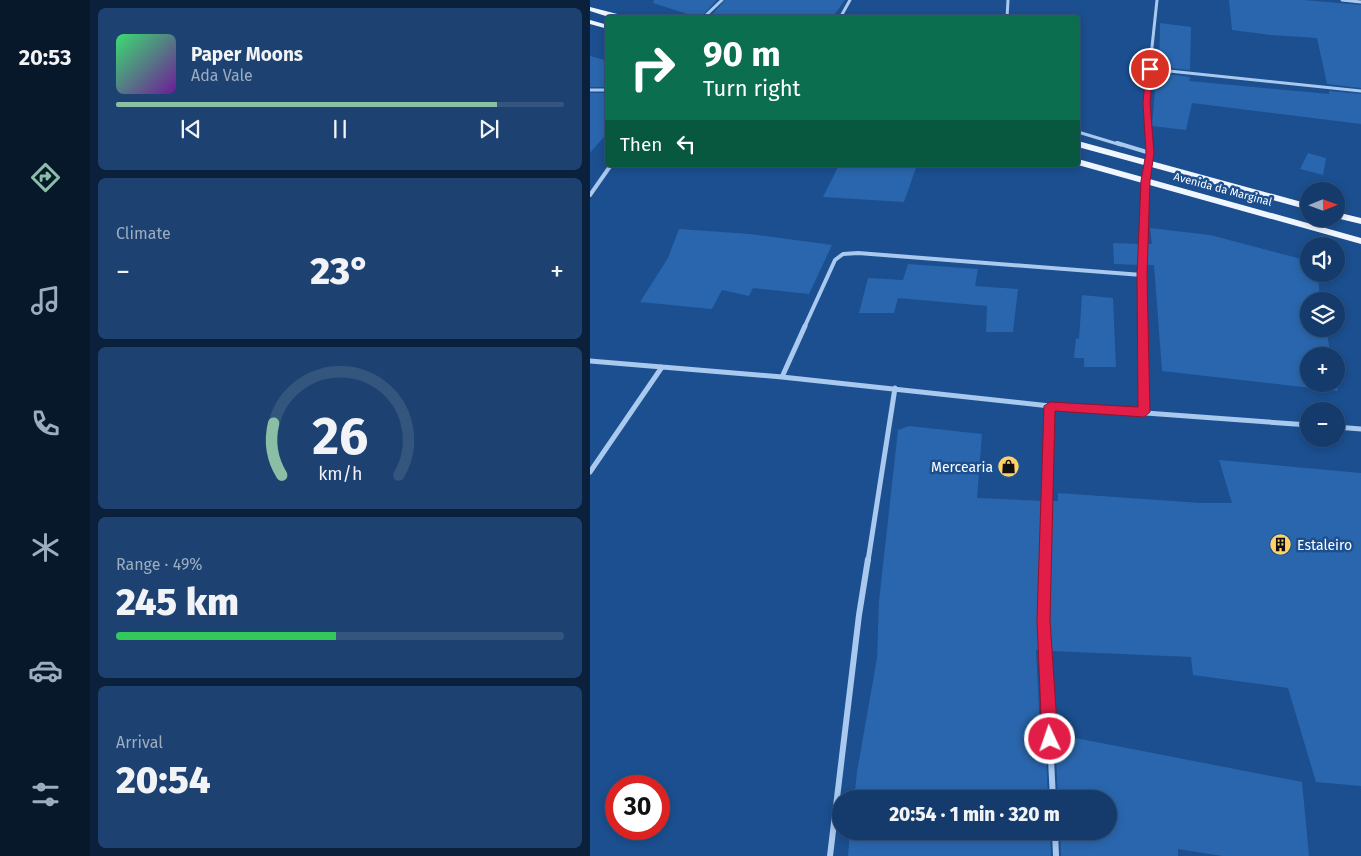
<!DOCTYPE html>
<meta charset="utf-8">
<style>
body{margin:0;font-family:"Fira Sans",sans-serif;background:#1d4271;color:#f1f3f6;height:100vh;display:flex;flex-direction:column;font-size:19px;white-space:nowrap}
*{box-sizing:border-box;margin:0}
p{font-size:16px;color:#9dadc1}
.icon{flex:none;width:28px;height:28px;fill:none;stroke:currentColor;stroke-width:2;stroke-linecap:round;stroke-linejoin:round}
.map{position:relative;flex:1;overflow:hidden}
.panel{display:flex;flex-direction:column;gap:8px;padding:8px;background:#0b203b;width:500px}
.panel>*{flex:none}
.guide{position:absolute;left:15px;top:15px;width:475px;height:152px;border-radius:5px;box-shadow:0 2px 8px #0003,0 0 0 1px #33557e;background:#0b6e4f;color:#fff;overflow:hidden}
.needle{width:32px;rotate:89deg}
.fabs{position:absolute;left:710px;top:182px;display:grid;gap:10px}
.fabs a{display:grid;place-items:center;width:45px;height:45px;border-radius:50%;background:#143b6b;box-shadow:0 2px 8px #0003,0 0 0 1px #33557e;font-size:25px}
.speed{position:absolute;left:15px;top:775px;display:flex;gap:10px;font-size:25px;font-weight:700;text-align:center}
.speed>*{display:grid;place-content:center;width:65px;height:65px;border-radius:50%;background:#143b6b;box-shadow:0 2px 8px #0003,0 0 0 1px #33557e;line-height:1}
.speed .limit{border:8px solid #d22;background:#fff;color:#111}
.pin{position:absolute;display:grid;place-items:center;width:42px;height:42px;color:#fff;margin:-21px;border:2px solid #fff;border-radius:50%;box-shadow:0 1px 5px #0007}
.me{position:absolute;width:55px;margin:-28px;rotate:357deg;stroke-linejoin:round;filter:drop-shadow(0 0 4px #0008)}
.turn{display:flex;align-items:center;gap:18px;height:105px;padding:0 15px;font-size:22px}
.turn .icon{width:65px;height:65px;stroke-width:2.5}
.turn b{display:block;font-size:35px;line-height:42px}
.then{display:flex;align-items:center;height:48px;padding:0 15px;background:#0003;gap:10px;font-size:19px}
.big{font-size:38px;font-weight:800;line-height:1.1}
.panel .card{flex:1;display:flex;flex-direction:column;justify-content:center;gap:8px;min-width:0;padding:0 18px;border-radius:8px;background:#1d4271}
.panel .dial{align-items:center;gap:0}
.dial svg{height:130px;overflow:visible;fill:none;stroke:#33557e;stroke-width:7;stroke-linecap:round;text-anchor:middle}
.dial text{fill:#f1f3f6;stroke:none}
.song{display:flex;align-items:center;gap:15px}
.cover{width:60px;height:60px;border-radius:8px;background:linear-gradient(135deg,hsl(140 70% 55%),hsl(280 70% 35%))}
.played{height:5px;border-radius:2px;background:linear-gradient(90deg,#8abfa5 85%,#33557e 85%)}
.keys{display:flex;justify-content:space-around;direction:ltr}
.heat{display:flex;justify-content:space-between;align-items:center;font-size:28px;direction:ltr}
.charge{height:8px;border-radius:4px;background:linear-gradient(90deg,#34c759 49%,#33557e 0)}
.trip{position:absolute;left:242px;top:790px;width:285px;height:50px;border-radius:25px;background:#143b6b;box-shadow:0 2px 8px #0003,0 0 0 1px #33557e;font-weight:800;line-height:50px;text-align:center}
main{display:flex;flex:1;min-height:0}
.menu{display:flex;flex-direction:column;width:90px;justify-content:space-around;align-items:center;background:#08182b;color:#9dadc1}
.menu .icon{width:35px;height:35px}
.menu .selected{color:#8abfa5}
.menu b{font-size:22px;color:#f1f3f6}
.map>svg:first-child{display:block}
.building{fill:#2a66ad}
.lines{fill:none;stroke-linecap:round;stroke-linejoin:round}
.street-far3{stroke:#a9c9ee;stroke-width:3}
.street-far2{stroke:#a9c9ee;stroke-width:4}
.street-far1{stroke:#a9c9ee;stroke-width:5}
.street{stroke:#a9c9ee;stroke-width:6}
.primary{fill:#f0f6ff;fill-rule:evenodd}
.route{fill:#e11d48;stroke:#92132f}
.labels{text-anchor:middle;stroke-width:5;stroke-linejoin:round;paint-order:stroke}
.far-street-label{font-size:11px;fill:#fff;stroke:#1b4f8f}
.poi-label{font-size:14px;fill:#fff;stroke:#1b4f8f;text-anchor:end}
</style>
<main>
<nav class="menu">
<b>20:53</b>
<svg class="icon selected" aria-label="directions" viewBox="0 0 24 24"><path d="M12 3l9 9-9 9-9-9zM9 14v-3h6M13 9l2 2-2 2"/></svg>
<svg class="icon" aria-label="music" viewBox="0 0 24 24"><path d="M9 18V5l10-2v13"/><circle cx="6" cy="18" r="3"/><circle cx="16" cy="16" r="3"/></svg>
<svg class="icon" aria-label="phone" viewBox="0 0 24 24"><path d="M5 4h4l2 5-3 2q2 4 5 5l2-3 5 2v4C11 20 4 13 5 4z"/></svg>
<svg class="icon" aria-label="climate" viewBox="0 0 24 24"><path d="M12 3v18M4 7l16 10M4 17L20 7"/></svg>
<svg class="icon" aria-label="car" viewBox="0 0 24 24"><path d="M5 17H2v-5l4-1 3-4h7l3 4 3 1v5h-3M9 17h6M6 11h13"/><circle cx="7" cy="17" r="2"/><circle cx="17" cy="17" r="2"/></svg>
<svg class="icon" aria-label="filters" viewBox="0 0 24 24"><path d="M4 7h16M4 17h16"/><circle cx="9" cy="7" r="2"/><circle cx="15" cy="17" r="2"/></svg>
</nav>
<section class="panel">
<div class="card">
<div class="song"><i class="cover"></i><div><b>Paper Moons</b><p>Ada Vale</p></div></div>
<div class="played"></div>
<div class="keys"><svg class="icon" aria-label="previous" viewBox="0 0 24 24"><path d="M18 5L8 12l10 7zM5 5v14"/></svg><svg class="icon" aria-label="pause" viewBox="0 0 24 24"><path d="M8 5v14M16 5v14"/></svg><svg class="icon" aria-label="next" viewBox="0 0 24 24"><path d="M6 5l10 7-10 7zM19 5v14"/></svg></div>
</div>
<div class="card"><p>Climate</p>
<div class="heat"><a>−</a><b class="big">23°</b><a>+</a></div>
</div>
<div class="card dial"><svg viewBox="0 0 100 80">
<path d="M14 69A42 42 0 1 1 86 69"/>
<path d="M14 69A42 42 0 0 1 9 37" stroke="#8abfa5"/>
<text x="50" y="56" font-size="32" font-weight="700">26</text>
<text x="50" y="72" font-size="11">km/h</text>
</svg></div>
<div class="card"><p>Range · 49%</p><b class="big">245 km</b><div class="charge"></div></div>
<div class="card"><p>Arrival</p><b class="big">20:54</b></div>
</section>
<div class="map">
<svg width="771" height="856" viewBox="0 0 771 856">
<rect width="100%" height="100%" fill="#1b4f8f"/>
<!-- building -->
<path class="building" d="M64 0H127L110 18 63 3Z
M135 0H255L242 18H119Z
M639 0H714L771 5V88L737 84 727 38 681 35 642 30Z
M570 23 601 27 600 70 569 67Z
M0 56 18 61V87H0Z
M569 73 600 77 599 81 739 94V91L771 94V124L602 103 596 130 562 126 566 78H569Z
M0 93H18V132L0 153Z
M718 153 736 158 733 175 710 169Z
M249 165H327L314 202 233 197Z
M560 228 620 235 719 261V274H728L730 301H719V329H736L741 356H719V384H746V381L748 391 572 371 564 265H556L557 244H562Z
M89 229 160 234 242 245 219 294 163 288 159 296 132 290 122 309 50 302 78 258Z
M523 243 550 244 549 265 524 264Z
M318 264 388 269 385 286 428 289 423 332H396L397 306 308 298 304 313H269L278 278 313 280Z
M492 295 523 298 526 367H494V358H484L486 338 489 339Z
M319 426 392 434 387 498 453 501 449 620 450 650H446L450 731 455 732 458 799H264L267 772 287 658 289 601 308 430Z
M629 460 771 473V786L726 782 698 688 603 675 601 657 461 651 459 620 462 501H468V493L611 503H642Z
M465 734 712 782 719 856H632L588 849V856H471L470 831H519V799H468Z
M260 831H460L461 856H258Z"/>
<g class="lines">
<!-- street-far3 -->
<path class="street-far3" d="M752 0 771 2
M113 18 132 0
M250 18 260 0
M417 18 418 0
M560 69 771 91
M0 90H18
M488 132 531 145
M559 145 556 103 567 0"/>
<!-- street-far2 -->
<path class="street-far2" d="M527 143 560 153
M0 195 21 165
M214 328 245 260 253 254 268 253 552 275
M553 328 552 275 559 143"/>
<!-- street-far1 -->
<path class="street-far1" d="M553 326 554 412
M0 361 192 377 460 406 719 425
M192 377 215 326
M746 427 771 429
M0 472 72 367
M278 561 305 388
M456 561 460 406"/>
<!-- street -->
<path class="street" d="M456 559 454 620 463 799
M465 831 466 856
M240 856 269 615 278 559"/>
<!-- primary -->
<path class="primary" d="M0 7 35 16V18H22L0 11Z
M0 20 18 25V29L0 24Z
M488 141 719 204V210L488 147Z
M488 159 771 238V244L488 165Z
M746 212 771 218V224L746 218Z"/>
</g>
<!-- route -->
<path class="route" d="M560 66 563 69 560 103 564 153 560 181 557 275 560 412 554 417 465 411 460 620 468 739 465 744 460 747 455 744 452 739 447 620 454 406 460 402 548 407 547 275 551 181 556 153 553 103 556 69Z"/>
<!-- icons -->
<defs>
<symbol id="shop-disc" viewBox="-11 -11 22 22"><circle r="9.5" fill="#ffd166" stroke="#1b4f8f"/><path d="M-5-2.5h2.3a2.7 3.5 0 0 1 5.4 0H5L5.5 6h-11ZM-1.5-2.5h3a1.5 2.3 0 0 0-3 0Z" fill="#111"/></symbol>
<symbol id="building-disc" viewBox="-11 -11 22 22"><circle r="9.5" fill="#ffd166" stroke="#1b4f8f"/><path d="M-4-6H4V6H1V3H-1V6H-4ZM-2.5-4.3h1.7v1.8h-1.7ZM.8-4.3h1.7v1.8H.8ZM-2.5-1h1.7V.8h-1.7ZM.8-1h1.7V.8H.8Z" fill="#111"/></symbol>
</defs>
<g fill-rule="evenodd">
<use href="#shop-disc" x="406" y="454" width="25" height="25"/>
<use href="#building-disc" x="678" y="532" width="25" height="25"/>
</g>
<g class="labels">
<!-- far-street labels -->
<g class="far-street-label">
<text transform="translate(633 189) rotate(15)" y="4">Avenida da Marginal</text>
</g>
<!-- poi labels -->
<g class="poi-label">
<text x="403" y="472">Mercearia</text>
<text x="707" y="550" text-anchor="start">Estaleiro</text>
</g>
</g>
</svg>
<div class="fabs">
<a><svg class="needle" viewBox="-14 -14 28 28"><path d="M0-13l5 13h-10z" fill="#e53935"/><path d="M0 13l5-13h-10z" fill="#9dadc1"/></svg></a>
<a><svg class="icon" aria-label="sound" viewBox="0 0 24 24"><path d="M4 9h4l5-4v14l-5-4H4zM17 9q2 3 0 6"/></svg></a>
<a><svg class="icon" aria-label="layers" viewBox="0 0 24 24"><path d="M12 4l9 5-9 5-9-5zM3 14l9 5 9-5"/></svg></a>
<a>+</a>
<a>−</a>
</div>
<div class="speed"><div class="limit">30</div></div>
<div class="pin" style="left:560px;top:69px;background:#d93025"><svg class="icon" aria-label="arrive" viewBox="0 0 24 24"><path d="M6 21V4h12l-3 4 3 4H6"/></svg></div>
<svg class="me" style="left:460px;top:739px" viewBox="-20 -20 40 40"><circle r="17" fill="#e11d48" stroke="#fff" stroke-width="3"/><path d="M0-11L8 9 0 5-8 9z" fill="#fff"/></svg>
<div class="trip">20:54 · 1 min · 320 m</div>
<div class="guide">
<div class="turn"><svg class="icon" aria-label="right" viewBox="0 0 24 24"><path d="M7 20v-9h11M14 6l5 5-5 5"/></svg><div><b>90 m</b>Turn right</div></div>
<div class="then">Then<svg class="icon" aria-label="left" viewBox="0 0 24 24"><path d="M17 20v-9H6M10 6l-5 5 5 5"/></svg></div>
</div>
</div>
</main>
